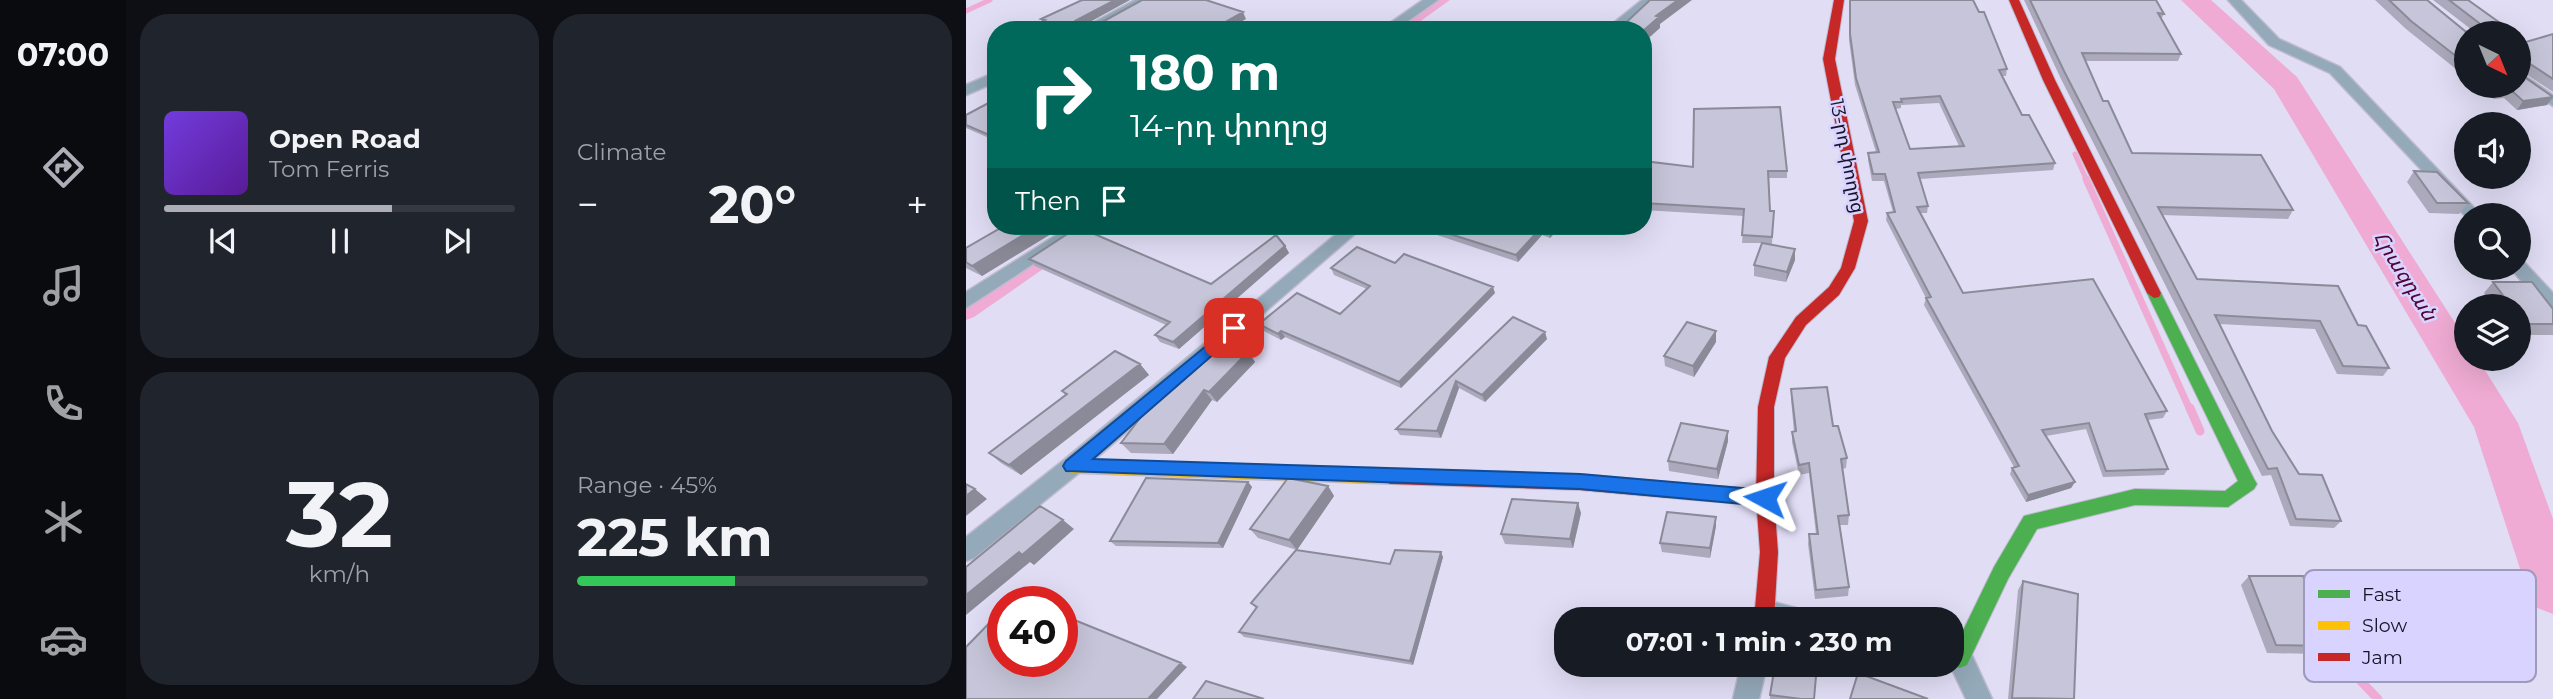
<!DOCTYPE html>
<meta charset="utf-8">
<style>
body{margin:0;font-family:Montserrat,"Noto Sans Armenian",sans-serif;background:#20242c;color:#f1f3f6;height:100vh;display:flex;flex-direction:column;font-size:26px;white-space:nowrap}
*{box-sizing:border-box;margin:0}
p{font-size:23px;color:#9ea1a6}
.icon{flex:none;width:38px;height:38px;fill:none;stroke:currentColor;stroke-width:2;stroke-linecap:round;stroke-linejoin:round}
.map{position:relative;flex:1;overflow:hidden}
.details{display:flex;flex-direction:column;gap:14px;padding:14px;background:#0d0f14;width:840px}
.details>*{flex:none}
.banner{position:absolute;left:21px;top:21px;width:665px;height:214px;border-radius:28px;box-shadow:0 7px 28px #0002;background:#00695c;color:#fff;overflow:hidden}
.needle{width:46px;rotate:137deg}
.tools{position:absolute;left:1488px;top:21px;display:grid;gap:14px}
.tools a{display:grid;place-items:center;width:77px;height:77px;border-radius:50%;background:#171b24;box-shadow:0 7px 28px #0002;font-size:35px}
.speed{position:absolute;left:21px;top:586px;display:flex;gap:14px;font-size:35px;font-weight:700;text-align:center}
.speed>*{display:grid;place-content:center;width:91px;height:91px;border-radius:50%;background:#171b24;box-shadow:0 7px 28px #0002;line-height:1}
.speed .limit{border:10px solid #d22;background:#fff;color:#111}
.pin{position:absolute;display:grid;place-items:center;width:60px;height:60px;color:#fff;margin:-30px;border-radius:14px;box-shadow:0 4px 10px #0006}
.me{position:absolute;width:77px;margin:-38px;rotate:275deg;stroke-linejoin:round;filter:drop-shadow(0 0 5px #0008)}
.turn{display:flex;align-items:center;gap:24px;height:147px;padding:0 28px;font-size:32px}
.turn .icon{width:91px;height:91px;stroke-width:2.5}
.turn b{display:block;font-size:49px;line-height:60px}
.then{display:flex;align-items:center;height:66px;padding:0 28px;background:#0003;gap:14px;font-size:26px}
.big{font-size:52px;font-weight:700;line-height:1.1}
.details .card{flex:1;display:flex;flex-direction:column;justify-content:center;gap:10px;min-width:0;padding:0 24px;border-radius:28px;background:#20242c}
.details .dial{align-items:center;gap:0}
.dial b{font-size:91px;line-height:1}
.song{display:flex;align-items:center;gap:21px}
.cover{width:84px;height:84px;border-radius:10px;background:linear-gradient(135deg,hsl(260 70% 55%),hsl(270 70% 35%))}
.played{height:7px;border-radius:4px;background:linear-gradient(90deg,#aeaeb9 65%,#363941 65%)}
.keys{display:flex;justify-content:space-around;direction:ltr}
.heat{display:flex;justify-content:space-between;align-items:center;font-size:38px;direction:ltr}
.charge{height:10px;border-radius:5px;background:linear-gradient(90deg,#34c759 45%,#363941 0)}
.details .tiles{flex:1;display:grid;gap:14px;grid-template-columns:repeat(2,1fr)}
.trip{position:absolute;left:588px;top:607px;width:410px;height:70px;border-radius:28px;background:#171b24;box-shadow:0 7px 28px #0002;font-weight:700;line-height:70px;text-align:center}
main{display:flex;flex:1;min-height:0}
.tabs{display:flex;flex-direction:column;width:126px;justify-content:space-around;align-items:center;background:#090b0e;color:#9ea1a6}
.tabs .icon{width:49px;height:49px}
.tabs .current{color:#aeaeb9}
.tabs b{font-size:32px;color:#f1f3f6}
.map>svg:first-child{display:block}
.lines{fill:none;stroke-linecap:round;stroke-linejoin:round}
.stream-far2{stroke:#efabd3;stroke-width:5}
.stream-far1{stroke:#efabd3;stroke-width:7}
.stream{stroke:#efabd3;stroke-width:9}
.canal{fill:#efabd3;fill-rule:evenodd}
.river{fill:#efabd3;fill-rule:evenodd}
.street-casing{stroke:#bdbace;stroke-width:3}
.fast-casing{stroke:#bdbace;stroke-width:2}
.slow-casing{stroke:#bdbace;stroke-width:2}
.jam-casing{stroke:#bdbace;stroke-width:2}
.street{fill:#94a9b9;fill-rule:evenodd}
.fast{fill:#4caf50;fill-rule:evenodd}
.slow{fill:#ffc107;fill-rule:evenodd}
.jam{fill:#c62828;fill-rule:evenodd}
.wall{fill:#aba9bb;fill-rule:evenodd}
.shaded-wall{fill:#8b8a98}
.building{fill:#c7c5d9;stroke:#8b8a98;stroke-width:2;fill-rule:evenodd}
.route{fill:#1a73e8;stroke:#114b97;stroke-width:2}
.labels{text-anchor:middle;stroke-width:5;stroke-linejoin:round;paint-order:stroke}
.street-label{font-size:19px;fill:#171427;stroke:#d8d3ff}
.water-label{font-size:21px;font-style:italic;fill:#510533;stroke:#d8d3ff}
.key{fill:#d8d3ff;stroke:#9e9abe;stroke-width:2}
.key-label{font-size:19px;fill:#171427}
</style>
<main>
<nav class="tabs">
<b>07:00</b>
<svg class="icon current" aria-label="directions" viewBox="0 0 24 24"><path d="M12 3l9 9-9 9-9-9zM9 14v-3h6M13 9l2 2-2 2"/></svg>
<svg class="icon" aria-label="music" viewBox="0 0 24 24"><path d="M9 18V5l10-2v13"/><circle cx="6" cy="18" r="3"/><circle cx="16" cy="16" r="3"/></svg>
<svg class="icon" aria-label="phone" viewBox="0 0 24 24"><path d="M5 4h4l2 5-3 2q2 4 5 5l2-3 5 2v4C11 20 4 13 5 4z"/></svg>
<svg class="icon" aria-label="climate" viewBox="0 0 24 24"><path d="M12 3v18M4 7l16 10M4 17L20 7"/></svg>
<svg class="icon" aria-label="car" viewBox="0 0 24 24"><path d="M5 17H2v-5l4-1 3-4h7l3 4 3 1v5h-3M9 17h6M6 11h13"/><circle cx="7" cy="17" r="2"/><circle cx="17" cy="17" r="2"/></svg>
</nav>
<section class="details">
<div class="tiles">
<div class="card">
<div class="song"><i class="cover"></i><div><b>Open Road</b><p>Tom Ferris</p></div></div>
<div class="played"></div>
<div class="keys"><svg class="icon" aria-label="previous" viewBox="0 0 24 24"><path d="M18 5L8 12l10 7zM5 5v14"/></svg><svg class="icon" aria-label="pause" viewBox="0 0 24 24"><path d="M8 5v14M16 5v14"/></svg><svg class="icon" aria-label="next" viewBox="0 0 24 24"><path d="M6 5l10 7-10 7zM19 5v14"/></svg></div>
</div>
<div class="card"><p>Climate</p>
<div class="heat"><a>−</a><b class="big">20°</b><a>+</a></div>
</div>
<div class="card dial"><b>32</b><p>km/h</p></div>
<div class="card"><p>Range · 45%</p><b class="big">225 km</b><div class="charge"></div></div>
</div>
</section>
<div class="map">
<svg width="1587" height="699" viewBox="0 0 1587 699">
<rect width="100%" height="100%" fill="#e0ddf5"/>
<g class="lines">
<!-- stream-far2 -->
<path class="stream-far2" d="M0 11 24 0
M1109 154 1121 181"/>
<!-- stream-far1 -->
<path class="stream-far1" d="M1120 179 1224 410"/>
<!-- stream -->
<path class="stream" d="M1224 408 1234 431
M1389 675 1412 699"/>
<!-- canal -->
<path class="canal" d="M465 0H484L442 30H422Z
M113 226H139L8 317 0 320V300Z"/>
<!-- river -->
<path class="river" d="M1215 0H1245L1331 77 1500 340V359H1512L1552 423 1587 519V614L1569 607 1561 590 1508 427 1308 89Z"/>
<defs>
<path id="street" d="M169 0H185L131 30H114Z
M457 0H472L429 30H414Z
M676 0H690L654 30H639Z
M1262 0H1275L1313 39 1374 67 1515 215 1500 217 1364 73 1303 45Z
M1552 71 1587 95V106L1552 82Z
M30 72V82L0 95V85Z
M105 226H125L0 308V292Z
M380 226H398L114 472 8 558 0 561V537L98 460Z
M1552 260 1558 262 1587 293V312L1580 310 1546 270 1544 268H1552Z
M800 600 845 612 848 620 791 619 788 611 791 603Z
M994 646 1003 649 1026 699H1000L984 665 985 649Z
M775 665H801L793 699H767Z"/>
<path id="fast" d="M1188 288 1195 293 1288 479 1291 484 1288 489 1262 507 1169 505 1071 529 1042 579 1001 665 994 668 982 665H985V646L989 647 1028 567 1058 516 1169 489 1259 491 1272 481 1181 293Z"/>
<path id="slow" d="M106 459 424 468 430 471 433 476 430 481 424 484 106 473 100 471 97 466 100 461Z
M704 482 799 490 805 492 808 498 805 504 799 506 704 498 698 495 695 490 698 485Z"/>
<path id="jam" d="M868 0H878L869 59 902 221 889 268 873 295 840 325 819 358 808 407V498L812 552 808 620H788L794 552 790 498 792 407 803 357 830 317 863 287 875 268 888 221 857 59Z
M1043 0H1053L1089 80 1195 293 1193 297 1188 298 1181 293 1077 80Z
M424 468 614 474 704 482 710 485 713 490 710 495 704 498 614 490 424 484 418 481 415 476 418 471Z"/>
</defs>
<!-- street casing -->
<use href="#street" class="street-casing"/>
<!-- fast casing -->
<use href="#fast" class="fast-casing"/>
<!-- slow casing -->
<use href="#slow" class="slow-casing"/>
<!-- jam casing -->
<use href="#jam" class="jam-casing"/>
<!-- street -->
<use href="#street" class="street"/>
<!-- fast -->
<use href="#fast" class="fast"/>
<!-- slow -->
<use href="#slow" class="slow"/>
<!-- jam -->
<use href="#jam" class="jam"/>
</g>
<!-- wall -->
<path class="wall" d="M884 0 1041 69 1040 76H1036L1056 115 1089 163 1087 170 954 179 962 206 961 213H955L997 293 1201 411 1197 418 1182 420 1202 469 1198 475 1137 477 1120 429 1080 436 1109 482 1105 488 1060 502 1044 474 1046 468 1048 467 958 305 960 298 920 220 921 213 927 212 918 181H906L902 160V153L910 152 889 85 883 40ZM973 103 993 146 944 149 930 109 935 108V105Z
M1058 0H1190L1198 14 1195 19 1215 54 1212 61H1119L1137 101 1166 153 1327 210 1322 219 1196 215 1231 279 1392 325 1423 368 1417 376 1371 374 1349 329 1253 324 1306 431 1333 474 1375 521 1368 528 1324 526 1305 475 1296 476 1095 79Z
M1409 0H1461L1499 31 1505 32 1506 30 1467 0H1502L1548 33H1500V77L1440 29Z
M1587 34V92L1557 72V76L1587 96 1581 105 1551 110 1538 98 1528 99 1511 86H1552L1560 42Z
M30 99V141L0 128V115Z
M677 161 727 167 821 171V178H803L804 211H808L806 244H800L829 249V260L820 282 788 276V265L796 243H776L778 216 677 210Z
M1448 171 1502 203 1493 214 1463 213 1441 182Z
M38 226H98L16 276 0 268V248Z
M467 226H595L584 238 576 235 552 262 468 234 465 228Z
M319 246 323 253 213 349 194 342 189 335 200 325 69 266 63 259 245 284Z
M429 263 529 293 435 388 319 337 315 340 296 330 293 324 374 314 401 289 368 275 365 268Z
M1527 282 1587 309V335H1552V306H1528L1518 293Z
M547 317 581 339 519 402 493 388 475 438 434 435 430 429Z
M750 331V342L728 377 699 366 698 356Z
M282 352 289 362 251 402 246 400 207 454 165 453 155 443 201 393Z
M174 364 183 375 55 475 35 463 23 453 99 395 96 391Z
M825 389 867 426 881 458 880 468 876 469 883 515 882 525H874L883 587 882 596 849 599 842 544 843 534H850L843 473 833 475 826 442V432H828L825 399Z
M762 441 752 479 703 471 702 461Z
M282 482 286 487 257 548 150 546 144 541Z
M362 486 368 496 331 550 292 538 284 529Z
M615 513 607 548 539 544 535 534Z
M750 517V526L744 558 696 552 694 543Z
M477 557 447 665 278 637 273 632 290 608 285 603 424 564Z
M1283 576 1365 646 1355 654 1301 653 1275 585Z
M1057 581 1108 699H1042L1052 590Z
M804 695 848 699H804Z"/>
<!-- shaded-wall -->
<path class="shaded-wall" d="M149 0H164L113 28 108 25 109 21Z
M712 0H726L694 24V28L677 43V31L690 16Z
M277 12 280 19 260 30H247Z
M1587 97 1581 105 1551 110 1557 101Z
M72 226H98L16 276 6 266Z
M588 226H595L584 238 583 231Z
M574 229 576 235 552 262 550 255Z
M319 246 323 253 213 349 207 342Z
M829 249V260L820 282 821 272Z
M527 287 529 293 435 388 433 382Z
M315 331 319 337 315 340 312 334Z
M750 331V342L728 377 727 366Z
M579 332 581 339 519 402 516 395Z
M282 352 289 362 251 402 243 392Z
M174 364 183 375 55 475 43 465Z
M490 381 493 388 475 438 471 431Z
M238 390 246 400 207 454 198 444Z
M762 431V441L752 479 751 469Z
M282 482 286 487 257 548 252 543Z
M1109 482 1105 488 1060 502 1062 495Z
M362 486 368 496 331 550 323 540Z
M9 489 21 499 0 516V496Z
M612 503 615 513 607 548 604 539Z
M750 517V526L744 558V548Z
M97 520 108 529 68 565 64 562 0 615V595L53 552Z
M475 552 477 557 447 665 444 661Z
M215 663 221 667 191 699H182Z"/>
<!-- building -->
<path class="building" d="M116 0H149L109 21 108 25 129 26 176 0H240L277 12 247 29 248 30H60L79 20 75 19Z
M684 0H712L690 16 693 17 677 31V30H652Z
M884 0H1007L1013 12H1018L1041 69 1033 70 1056 115H1063L1089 163 952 173 962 206 951 207 997 293 1127 279 1201 411 1179 414 1202 469 1140 471 1123 423 1076 430 1109 482 1062 495 1046 468 1053 466 960 298 965 297 921 213 929 212 919 174H907L902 153 913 152 890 78 884 34ZM974 96 998 146 944 149 927 102H936L935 99Z
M1064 0H1190L1198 14 1192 13 1215 54 1116 53 1137 101H1142L1166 153 1295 155 1327 210 1192 207 1231 279 1372 286 1392 325 1400 326 1423 368 1377 366 1354 321 1249 315 1306 431 1333 474 1356 475 1375 521 1330 519 1311 468 1302 469 1098 71Z
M1423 0H1461L1499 31 1507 32 1508 27H1513V23L1483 0H1502L1548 33H1500V64L1445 21Z
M1587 34V79L1558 60 1557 76 1587 97 1557 101 1544 89 1534 90 1528 86H1552V37L1560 42Z
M30 99V138L0 125V115Z
M814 107 821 171H802L804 211H808L806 237 776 235 778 209 677 203V161L727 167 728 109Z
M1448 171 1471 172 1502 203H1471Z
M38 226H72L6 266 0 262V248Z
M467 226H588L583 231 574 229 550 255 465 228Z
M112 227 245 284 310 235 319 246 207 342 189 335 204 322 63 259Z
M796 243 829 249 821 272 788 265Z
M391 247 429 263 438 254 527 287 433 382 315 331 312 334 293 324 331 293 374 314 404 286 365 268Z
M1527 282H1566L1587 309V324H1559L1552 315V306H1545Z
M547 317 579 332 516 395 490 381 471 431 430 429Z
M721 322 750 331 727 366 698 356Z
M252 342 282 352 243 392 238 390 198 444 155 443 194 392 201 393Z
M149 351 174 364 43 465 23 453 101 394 96 391Z
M861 387 867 426H872L881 458 875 459 883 515 872 516 883 587 850 590 843 534H852L843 463 833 465 826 432 830 431 825 389Z
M715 423 762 431 751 469 702 461Z
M180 478 282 482 252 543 144 541Z
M322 478 362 486 323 540 284 529Z
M0 484 9 489 0 496Z
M546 499 612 503 604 539 535 534Z
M74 506 97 520 56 555 53 552 0 595V567Z
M701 512 750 517 744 548 694 543Z
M330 550 424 564 429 550 475 552 444 661 273 632 291 607 285 603Z
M1283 576H1337L1365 646 1310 645Z
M1057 581 1112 594 1108 699 1046 698Z
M49 596 64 602H43Z
M37 609V662H96V615L215 663 182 699H0V647Z
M809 665H851L848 699H835L804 695Z
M892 673 962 699H884Z
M240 681 298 699H227Z"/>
<!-- route -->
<path class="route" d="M268 323 273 324V332L127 459 614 474 799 490 805 493 808 498 805 504 799 506 614 489 100 471 97 466 100 461Z"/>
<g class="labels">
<!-- street labels -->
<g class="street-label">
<text transform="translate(882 156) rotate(79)" y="7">13-րդ փողոց</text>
</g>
<!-- water labels -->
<g class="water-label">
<text transform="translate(1439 276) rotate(58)" y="7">Հրազդան</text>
</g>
</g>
<!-- legend -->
<rect x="1338" y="570" width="232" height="112" rx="10" class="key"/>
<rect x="1352" y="590" width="32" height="8" fill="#4caf50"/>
<rect x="1352" y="621" width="32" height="9" fill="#ffc107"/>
<rect x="1352" y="653" width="32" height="8" fill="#c62828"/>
<g class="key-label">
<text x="1396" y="601">Fast</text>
<text x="1396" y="632">Slow</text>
<text x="1396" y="664">Jam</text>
</g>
</svg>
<div class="tools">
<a><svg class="needle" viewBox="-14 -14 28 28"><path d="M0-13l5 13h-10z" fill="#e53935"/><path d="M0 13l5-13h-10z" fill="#9ea1a6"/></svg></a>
<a><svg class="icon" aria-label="sound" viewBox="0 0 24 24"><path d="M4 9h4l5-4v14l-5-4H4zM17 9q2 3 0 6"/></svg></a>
<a><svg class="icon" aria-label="search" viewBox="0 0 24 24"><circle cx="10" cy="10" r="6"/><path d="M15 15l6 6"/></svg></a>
<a><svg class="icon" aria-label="layers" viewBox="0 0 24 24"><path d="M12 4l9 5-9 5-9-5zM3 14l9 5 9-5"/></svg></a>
</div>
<div class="speed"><div class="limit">40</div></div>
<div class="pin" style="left:268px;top:328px;background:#d93025"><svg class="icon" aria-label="arrive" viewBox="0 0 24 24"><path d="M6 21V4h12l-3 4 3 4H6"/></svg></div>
<svg class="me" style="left:799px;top:498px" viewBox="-20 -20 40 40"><path d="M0-17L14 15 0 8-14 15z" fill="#1a73e8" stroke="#fff" stroke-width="4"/></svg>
<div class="trip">07:01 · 1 min · 230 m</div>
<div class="banner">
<div class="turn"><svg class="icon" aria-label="right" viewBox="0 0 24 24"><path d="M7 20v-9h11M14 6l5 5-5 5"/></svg><div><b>180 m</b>14-րդ փողոց</div></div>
<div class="then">Then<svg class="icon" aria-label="arrive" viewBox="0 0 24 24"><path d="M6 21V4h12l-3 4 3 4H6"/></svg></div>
</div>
</div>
</main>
